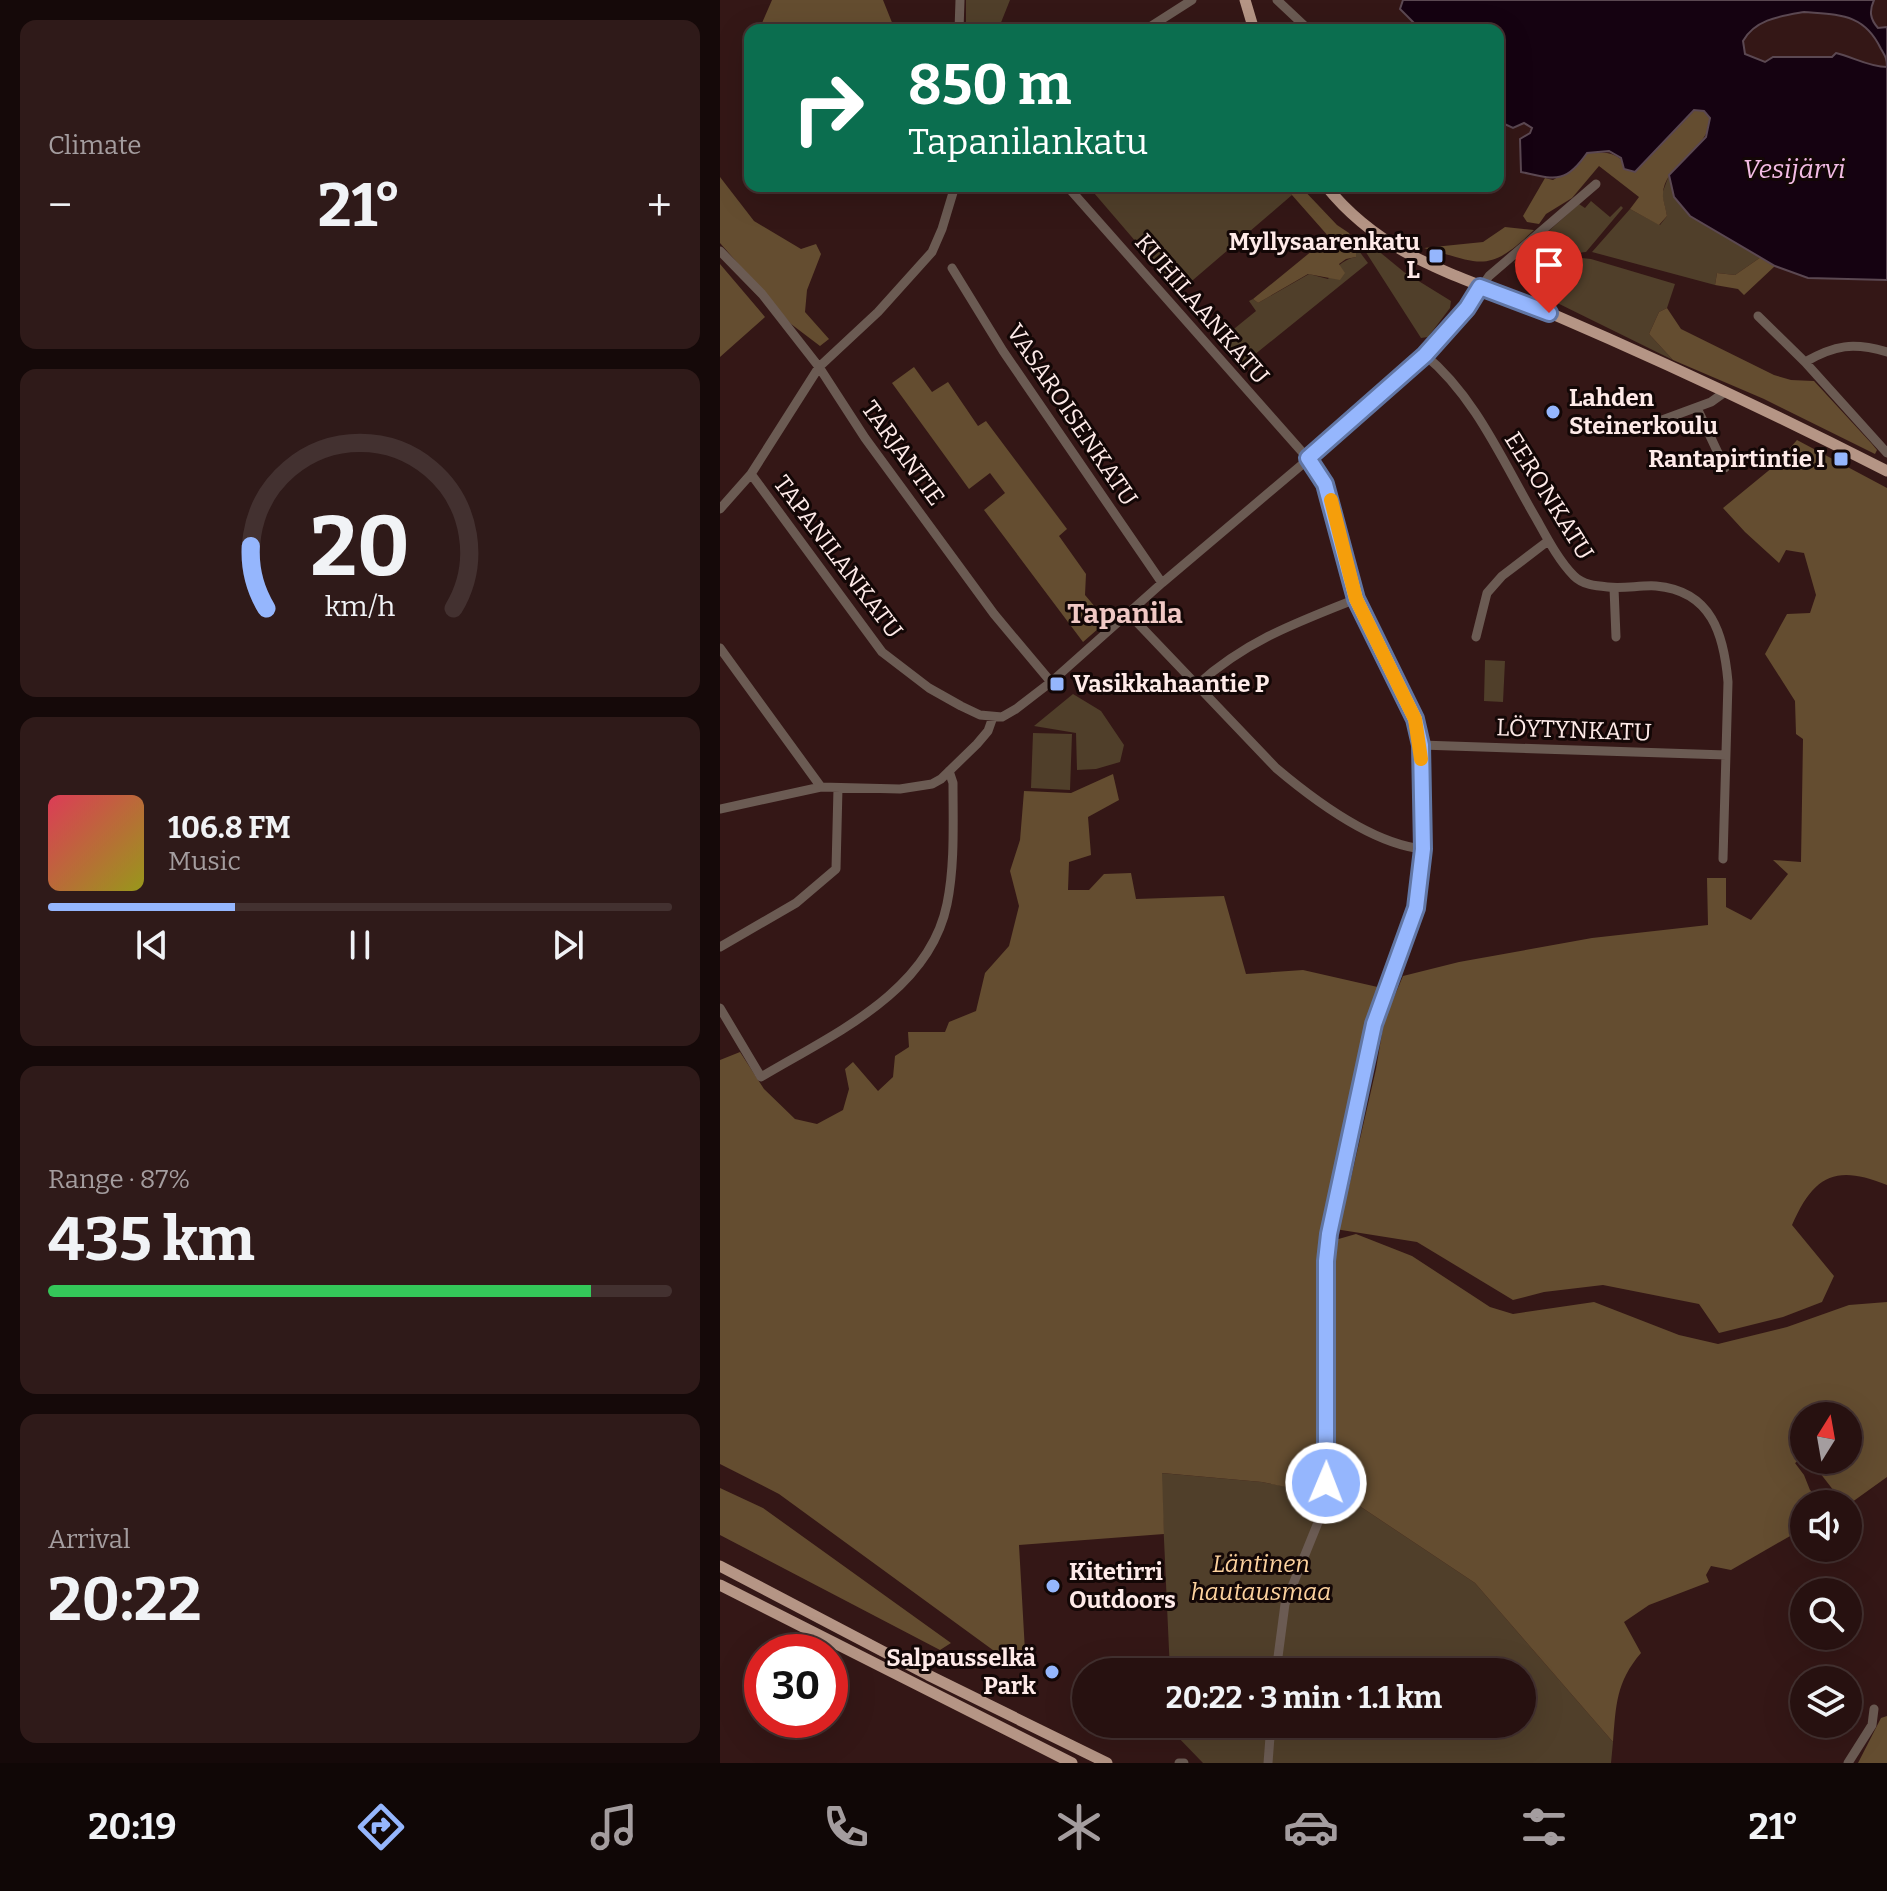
<!DOCTYPE html>
<meta charset="utf-8">
<style>
body{margin:0;font-family:Bitter,serif;background:#2f1a19;color:#f1f3f6;height:100vh;display:flex;flex-direction:column;font-size:30px;white-space:nowrap}
*{box-sizing:border-box;margin:0}
p{font-size:26px;color:#a49d9f}
.icon{flex:none;width:44px;height:44px;fill:none;stroke:currentColor;stroke-width:2;stroke-linecap:round;stroke-linejoin:round}
.map{position:relative;flex:1;overflow:hidden}
.side{display:flex;flex-direction:column;gap:20px;padding:20px;background:#150909;width:720px}
.side>*{flex:none}
.guide{position:absolute;left:24px;top:24px;width:760px;height:168px;border-radius:16px;box-shadow:0 8px 32px #0002,0 0 0 2px #433130;background:#0b6e4f;color:#fff;overflow:hidden}
.needle{width:52px;rotate:11deg}
.controls{position:absolute;left:1070px;top:1402px;display:grid;gap:16px}
.controls a{display:grid;place-items:center;width:72px;height:72px;border-radius:50%;background:#271110;box-shadow:0 8px 32px #0002,0 0 0 2px #433130;font-size:40px}
.speed{position:absolute;left:24px;top:1634px;display:flex;gap:16px;font-size:40px;font-weight:700;text-align:center}
.speed>*{display:grid;place-content:center;width:104px;height:104px;border-radius:50%;background:#271110;box-shadow:0 8px 32px #0002,0 0 0 2px #433130;line-height:1}
.speed .limit{border:12px solid #d22;background:#fff;color:#111}
.pin{position:absolute;display:grid;place-items:center;width:68px;height:68px;color:#fff;margin:-82px -34px;border-radius:50% 50% 50% 0;rotate:-45deg;box-shadow:0 0 8px #0007}
.pin .icon{rotate:45deg}
.me{position:absolute;width:88px;margin:-44px;rotate:1deg;stroke-linejoin:round;filter:drop-shadow(0 0 6px #0008)}
.turn{display:flex;align-items:center;gap:28px;height:168px;padding:0 32px;font-size:36px}
.turn .icon{width:104px;height:104px;stroke-width:2.5}
.turn b{display:block;font-size:56px;line-height:68px}
.big{font-size:60px;font-weight:700;line-height:1.1}
.side .tile{flex:1;display:flex;flex-direction:column;justify-content:center;gap:12px;min-width:0;padding:0 28px;border-radius:16px;background:#2f1a19}
.side .dial{align-items:center;gap:0}
.dial svg{height:208px;overflow:visible;fill:none;stroke:#433130;stroke-width:7;stroke-linecap:round;text-anchor:middle}
.dial text{fill:#f1f3f6;stroke:none}
.song{display:flex;align-items:center;gap:24px}
.cover{width:96px;height:96px;border-radius:12px;background:linear-gradient(135deg,hsl(350 70% 55%),hsl(60 70% 35%))}
.played{height:8px;border-radius:4px;background:linear-gradient(90deg,#95b6fd 30%,#433130 30%)}
.keys{display:flex;justify-content:space-around;direction:ltr}
.heat{display:flex;justify-content:space-between;align-items:center;font-size:44px;direction:ltr}
.charge{height:12px;border-radius:6px;background:linear-gradient(90deg,#34c759 87%,#433130 0)}
.trip{position:absolute;left:352px;top:1658px;width:464px;height:80px;border-radius:40px;background:#271110;box-shadow:0 8px 32px #0002,0 0 0 2px #433130;font-weight:700;line-height:80px;text-align:center}
.menu{display:flex;height:128px;justify-content:space-around;align-items:center;background:#100706;color:#a49d9f}
.menu .icon{width:56px;height:56px}
.menu .on{color:#95b6fd}
.menu b{font-size:36px;color:#f1f3f6}
main{display:flex;flex:1;min-height:0}
.map>svg:first-child{display:block}
.green{fill:#503f2a}
.forest{fill:#644d30}
.water{fill:#150211;stroke:#5b4852;stroke-width:2;fill-rule:evenodd}
.lines{fill:none;stroke-linecap:round;stroke-linejoin:round}
.minor{stroke:#6b5b53;stroke-width:9}
.major{stroke:#b59585;stroke-width:11}
.route-casing{stroke:#6176a4;stroke-width:20}
.route{stroke:#95b6fd;stroke-width:14}
.slow{stroke:#f59e0b;stroke-width:14}
.poi-dot{fill:#95b6fd;stroke:#130706;stroke-width:3}
.labels{text-anchor:middle;stroke-width:6;stroke-linejoin:round;paint-order:stroke}
.poi-label{font-size:24px;font-weight:bold;fill:#feeae8;stroke:#130706;text-anchor:end}
.street-label{font-size:24px;fill:#feeae8;stroke:#130706}
.park-label{font-size:24px;font-style:italic;fill:#fdd29e;stroke:#130706}
.water-label{font-size:26px;font-style:italic;fill:#f4bce5;stroke:#130706}
.quarter-label{font-size:28px;font-weight:bold;fill:#f0c8c4;stroke:#130706}
</style>
<main>
<section class="side">
<div class="tile"><p>Climate</p>
<div class="heat"><a>−</a><b class="big">21°</b><a>+</a></div>
</div>
<div class="tile dial"><svg viewBox="0 0 100 80">
<path d="M14 69A42 42 0 1 1 86 69"/>
<path d="M14 69A42 42 0 0 1 8 45" stroke="#95b6fd"/>
<text x="50" y="56" font-size="32" font-weight="700">20</text>
<text x="50" y="72" font-size="11">km/h</text>
</svg></div>
<div class="tile">
<div class="song"><i class="cover"></i><div><b>106.8 FM</b><p>Music</p></div></div>
<div class="played"></div>
<div class="keys"><svg class="icon" aria-label="previous" viewBox="0 0 24 24"><path d="M18 5L8 12l10 7zM5 5v14"/></svg><svg class="icon" aria-label="pause" viewBox="0 0 24 24"><path d="M8 5v14M16 5v14"/></svg><svg class="icon" aria-label="next" viewBox="0 0 24 24"><path d="M6 5l10 7-10 7zM19 5v14"/></svg></div>
</div>
<div class="tile"><p>Range · 87%</p><b class="big">435 km</b><div class="charge"></div></div>
<div class="tile"><p>Arrival</p><b class="big">20:22</b></div>
</section>
<div class="map">
<svg width="1167" height="1763" viewBox="0 0 1167 1763">
<rect width="100%" height="100%" fill="#341716"/>
<!-- green -->
<path class="green" d="M246 0H290L278 30H246Z
M949 175 954 197 970 216 1041 257 1015 275 997 273 995 285 872 252 910 209 940 225 947 216 942 194Z
M368 186H564L572 195 459 292Z
M871 201 890 217 901 206 903 208 866 252 819 257 795 264 794 262 859 204 865 208Z
M645 240 684 272 731 301 730 308 708 337 701 338 640 243Z
M636 247 648 263 518 368 504 337 536 311 529 301 533 299 538 303 589 274 608 279C616 268 621 260 636 257Z
M852 257 871 259 955 284 947 308 939 312 929 334 953 360 817 293Z
M765 660 785 661 783 702 764 701Z
M353 694 381 711 404 745 400 762 376 769 357 770 356 733 314 726Z
M313 733 352 734 350 790 311 788Z
M441 1473 542 1482 629 1499 755 1583 893 1742 891 1763H483L452 1731V1724H802V1672H450Z"/>
<!-- forest -->
<path class="forest" d="M52 0H163L175 30H39Z
M975 110 984 111 990 118C990 151 941 164 943 197 944 203 946 210 947 216L939 225 910 209 919 197 879 166 852 198 826 214 819 224 807 222 803 216 825 178 833 180 859 164 866 153C893 151 896 153 915 172Z
M0 177 34 221 81 249 96 244 101 254 87 290 85 312 109 339 100 346 71 324 0 243Z
M564 186H580L617 225 629 233 636 247V257L626 259 619 264 625 273 620 280 588 274 538 303 533 299 609 237Z
M785 227 814 230C767 275 761 263 704 248L763 242Z
M1041 257 1055 266 1024 295 1018 289 995 285 997 273 1015 275Z
M0 264 45 317 0 357Z
M947 308 961 329 1054 375 1071 380 1094 381 1152 444 1157 450 1155 454 1044 399 953 360 929 334 939 312Z
M194 367 212 392 228 382 258 426 266 421 347 529 339 536 366 574 365 595 387 621 363 642 264 510 285 493 270 473 249 489 172 383Z
M1077 440 1167 488V1185C1116 1164 1094 1175 1072 1225L1114 1276 1102 1302 1063 1317 999 1333 979 1304 883 1285 824 1292 793 1300 697 1242 615 1229 629 1187 656 1069 664 1021 683 976 739 962 872 938 988 925 987 878H1006V907L1031 920 1068 874 1053 860 1081 862 1083 739 1076 734 1075 701 1045 654 1067 614 1090 613 1096 595 1084 553 1066 550 1059 563 1025 532 1003 508 1053 467Z
M393 774 399 800 368 817 371 855 349 862 348 890H369L384 874 411 873 416 899 504 896 526 974 583 970 662 988 640 1065 624 1146 612 1184 606 1228 603 1445 601 1479 595 1493 542 1482 442 1473 444 1534 299 1545 306 1669 277 1653 59 1494 0 1464V1060L20 1052 44 1089 75 1119 97 1124 123 1110 129 1089 125 1069 133 1062 158 1091 173 1077 175 1056 189 1047 188 1032H225L229 1022 256 1011 265 973 289 946 299 906 290 871 300 840 304 791 351 793Z
M636 1234 692 1256 770 1307 793 1314 874 1302 959 1335 998 1344 1067 1327 1129 1305 1167 1302V1477L1128 1505 1124 1504 1090 1460H1128V1416H1084V1457L1075 1463 1084 1475 1090 1490 1107 1504H1084V1528L1011 1570 991 1566 986 1575 989 1582 929 1605 904 1622 921 1653C896 1682 896 1705 893 1742L755 1583 629 1499 608 1495 612 1483 613 1445 615 1240Z
M0 1488 43 1508 231 1643 220 1650 0 1535Z
M1167 1716V1763H1138L1161 1718Z"/>
<!-- water -->
<path class="water" d="M683 0H1154C1149 11 1150 19 1158 28L1167 27V280L1088 278 1055 266 970 216 954 197 949 175 986 137 990 118 984 111 974 110 915 172 904 169 901 158 889 151 867 153C845 185 834 179 801 172L800 139 810 133 812 128 804 123 793 128 778 121V30H701L680 9ZM1084 12C1119 15 1144 13 1161 49 1165 56 1167 58 1167 67 1149 67 1133 57 1116 53L1112 57H1053L1045 62 1025 54 1023 41C1035 19 1061 16 1084 12Z"/>
<g class="lines">
<!-- minor -->
<path class="minor" d="M557 0 589 30
M239 30 240 0
M425 30 472 0
M347 186 599 471 610 499 636 599 695 719 701 745 703 849 696 908 654 1024 609 1234 606 1261V1483L599 1520 565 1604 556 1672
M0 251 42 294 99 367 145 438 274 614 331 682
M232 268 283 351 442 583
M1038 316 1085 362 1167 453
M705 355C756 397 784 464 817 520 827 538 839 561 854 576 863 585 876 586 888 587 904 589 920 585 936 586 992 591 1004 635 1008 682L1003 859
M1085 362C1115 345 1133 342 1167 352
M977 408 1005 468
M915 430 991 402 1005 392
M31 474 162 652 209 688 241 706 260 715 282 717 296 709 331 682 442 583 604 446 705 355 747 308 769 276 876 184
M0 509 31 474 99 367 158 312 212 252 222 229 235 186
M894 588 896 637
M409 614 556 768C595 801 652 844 703 849
M756 637 767 593 782 576 828 541
M0 648 101 787
M477 685C526 641 575 623 636 599
M701 745 1006 755
M0 809 101 787 180 789 212 784 221 779 257 744 268 731 273 717
M0 947 76 903 116 869 118 788
M0 1008 41 1077C111 1035 209 993 227 904 235 865 233 823 233 783L229 771
M459 1763H464
M548 1763 551 1724
M1128 1763 1152 1725 1154 1709"/>
<!-- major -->
<path class="major" d="M525 0 534 30
M606 186C666 261 746 277 830 313 944 362 1057 415 1167 471
M0 1566 208 1675 387 1763
M0 1585 352 1763"/>
</g>
<g class="lines">
<defs>
<path id="route" d="M606 1483V1261L609 1234 654 1024 696 908 703 849 701 745 695 719 636 599 605 484 588 458 705 355 747 308 760 287 829 313"/>
</defs>
<!-- route casing -->
<use href="#route" class="route-casing"/>
<!-- route -->
<use href="#route" class="route"/>
<!-- slow -->
<path class="slow" d="M611 500 636 599 695 719 701 759"/>
</g>
<!-- markers -->
<g class="poi-dot">
<rect x="708" y="248" width="16" height="16" rx="4"/>
<circle cx="833" cy="412" r="8"/>
<rect x="1113" y="451" width="16" height="16" rx="4"/>
<rect x="329" y="676" width="16" height="16" rx="4"/>
<circle cx="333" cy="1586" r="8"/>
<circle cx="332" cy="1672" r="8"/>
</g>
<g class="labels">
<!-- poi labels -->
<g class="poi-label">
<text x="700" y="250">Myllysaarenkatu<tspan x="700" dy="28">L</tspan></text>
<text x="849" y="406" text-anchor="start">Lahden<tspan x="849" dy="28">Steinerkoulu</tspan></text>
<text x="1105" y="467">Rantapirtintie I</text>
<text x="353" y="692" text-anchor="start">Vasikkahaantie P</text>
<text x="349" y="1580" text-anchor="start">Kitetirri<tspan x="349" dy="28">Outdoors</tspan></text>
<text x="316" y="1666">Salpausselkä<tspan x="316" dy="28">Park</tspan></text>
</g>
<!-- street labels -->
<g class="street-label">
<text transform="translate(482 309) rotate(49)" y="8">KUHILAANKATU</text>
<text transform="translate(352 415) rotate(56)" y="8">VASAROISENKATU</text>
<text transform="translate(183 453) rotate(54)" y="8">TARJANTIE</text>
<text transform="translate(829 496) rotate(58)" y="8">EERONKATU</text>
<text transform="translate(118 557) rotate(53)" y="8">TAPANILANKATU</text>
<text transform="translate(854 730) rotate(2)" y="8">LÖYTYNKATU</text>
</g>
<!-- park labels -->
<g class="park-label">
<text x="541" y="1572">Läntinen<tspan x="541" dy="28">hautausmaa</tspan></text>
</g>
<!-- water labels -->
<g class="water-label">
<text x="1074" y="178">Vesijärvi</text>
</g>
<!-- quarter labels -->
<g class="quarter-label">
<text x="405" y="623">Tapanila</text>
</g>
</g>
</svg>
<div class="controls">
<a><svg class="needle" viewBox="-14 -14 28 28"><path d="M0-13l5 13h-10z" fill="#e53935"/><path d="M0 13l5-13h-10z" fill="#a49d9f"/></svg></a>
<a><svg class="icon" aria-label="sound" viewBox="0 0 24 24"><path d="M4 9h4l5-4v14l-5-4H4zM17 9q2 3 0 6"/></svg></a>
<a><svg class="icon" aria-label="search" viewBox="0 0 24 24"><circle cx="10" cy="10" r="6"/><path d="M15 15l6 6"/></svg></a>
<a><svg class="icon" aria-label="layers" viewBox="0 0 24 24"><path d="M12 4l9 5-9 5-9-5zM3 14l9 5 9-5"/></svg></a>
</div>
<div class="speed"><div class="limit">30</div></div>
<div class="pin" style="left:829px;top:313px;background:#d93025"><svg class="icon" aria-label="arrive" viewBox="0 0 24 24"><path d="M6 21V4h12l-3 4 3 4H6"/></svg></div>
<svg class="me" style="left:606px;top:1483px" viewBox="-20 -20 40 40"><circle r="17" fill="#95b6fd" stroke="#fff" stroke-width="3"/><path d="M0-11L8 9 0 5-8 9z" fill="#fff"/></svg>
<div class="trip">20:22 · 3 min · 1.1 km</div>
<div class="guide">
<div class="turn"><svg class="icon" aria-label="right" viewBox="0 0 24 24"><path d="M7 20v-9h11M14 6l5 5-5 5"/></svg><div><b>850 m</b>Tapanilankatu</div></div>
</div>
</div>
</main>
<nav class="menu">
<b>20:19</b>
<svg class="icon on" aria-label="directions" viewBox="0 0 24 24"><path d="M12 3l9 9-9 9-9-9zM9 14v-3h6M13 9l2 2-2 2"/></svg>
<svg class="icon" aria-label="music" viewBox="0 0 24 24"><path d="M9 18V5l10-2v13"/><circle cx="6" cy="18" r="3"/><circle cx="16" cy="16" r="3"/></svg>
<svg class="icon" aria-label="phone" viewBox="0 0 24 24"><path d="M5 4h4l2 5-3 2q2 4 5 5l2-3 5 2v4C11 20 4 13 5 4z"/></svg>
<svg class="icon" aria-label="climate" viewBox="0 0 24 24"><path d="M12 3v18M4 7l16 10M4 17L20 7"/></svg>
<svg class="icon" aria-label="car" viewBox="0 0 24 24"><path d="M5 17H2v-5l4-1 3-4h7l3 4 3 1v5h-3M9 17h6M6 11h13"/><circle cx="7" cy="17" r="2"/><circle cx="17" cy="17" r="2"/></svg>
<svg class="icon" aria-label="filters" viewBox="0 0 24 24"><path d="M4 7h16M4 17h16"/><circle cx="9" cy="7" r="2"/><circle cx="15" cy="17" r="2"/></svg>
<b>21°</b>
</nav>
